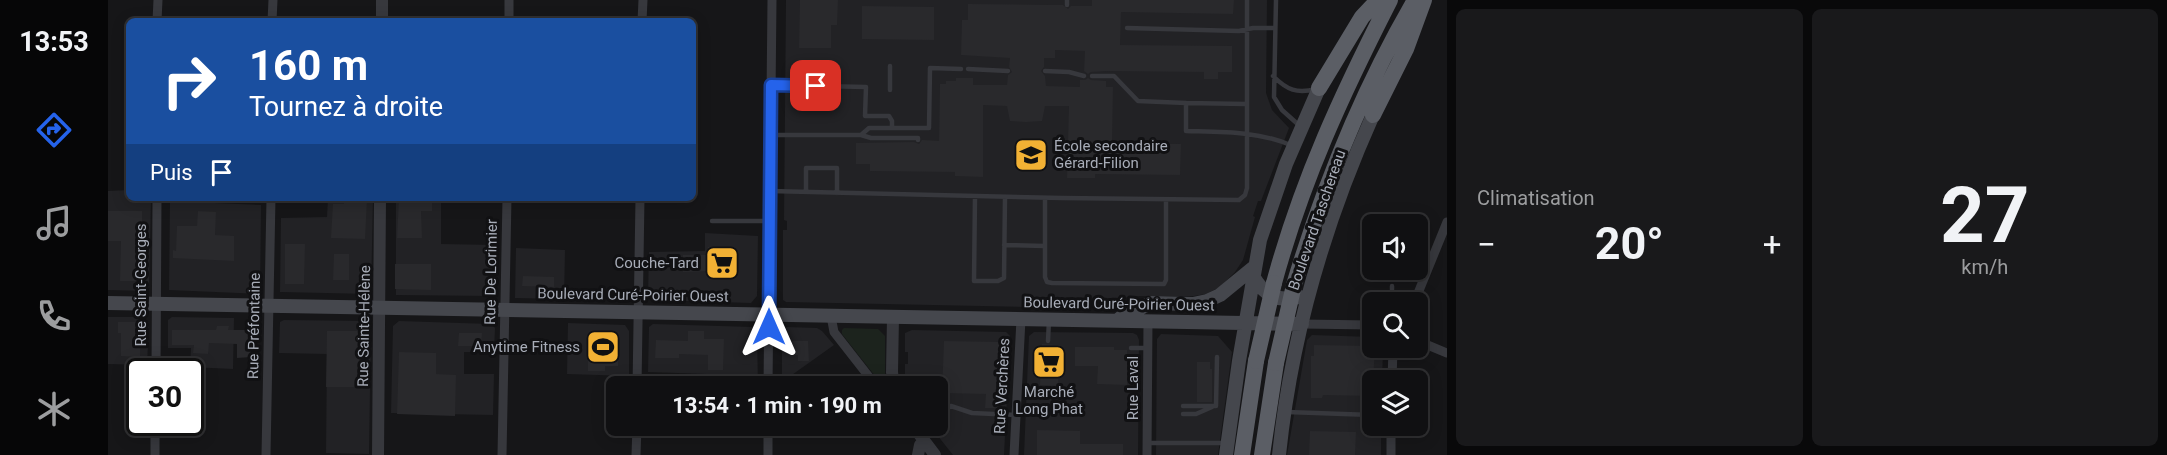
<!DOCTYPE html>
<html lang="fr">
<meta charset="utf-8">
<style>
body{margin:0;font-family:Roboto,sans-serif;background:#19191b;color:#f1f3f6;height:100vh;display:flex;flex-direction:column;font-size:22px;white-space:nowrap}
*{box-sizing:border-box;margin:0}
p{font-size:20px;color:#9c9d9f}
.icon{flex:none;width:33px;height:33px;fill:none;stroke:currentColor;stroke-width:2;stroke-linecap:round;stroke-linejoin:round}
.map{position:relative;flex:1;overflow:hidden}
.panel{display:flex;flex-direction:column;gap:9px;padding:9px;background:#09090a;width:720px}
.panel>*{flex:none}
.banner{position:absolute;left:18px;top:18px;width:570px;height:183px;border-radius:9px;box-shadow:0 3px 15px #0003,0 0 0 2px #303032;background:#1a4fa0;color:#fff;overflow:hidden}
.buttons{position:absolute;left:1254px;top:214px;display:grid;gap:12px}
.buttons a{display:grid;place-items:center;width:66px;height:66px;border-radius:9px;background:#101012;box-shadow:0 3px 15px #0003,0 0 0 2px #303032;font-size:30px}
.speed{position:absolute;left:18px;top:358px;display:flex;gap:12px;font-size:30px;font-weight:700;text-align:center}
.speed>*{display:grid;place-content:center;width:78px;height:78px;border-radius:50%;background:#101012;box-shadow:0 3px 15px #0003,0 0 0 2px #303032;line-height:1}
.speed .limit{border:3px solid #111;border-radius:9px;background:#fff;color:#111}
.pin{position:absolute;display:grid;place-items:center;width:51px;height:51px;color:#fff;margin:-26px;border-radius:12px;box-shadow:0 3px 9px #0006}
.me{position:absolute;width:66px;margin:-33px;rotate:0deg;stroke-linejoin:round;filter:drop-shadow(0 0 4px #0008)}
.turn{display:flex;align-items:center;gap:21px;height:126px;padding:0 24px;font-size:27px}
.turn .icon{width:78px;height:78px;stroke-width:2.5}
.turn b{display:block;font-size:42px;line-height:51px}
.then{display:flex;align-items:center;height:57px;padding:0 24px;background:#0003;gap:12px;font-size:22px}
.big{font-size:45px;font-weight:700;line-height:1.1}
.panel .card{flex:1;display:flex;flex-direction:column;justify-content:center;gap:9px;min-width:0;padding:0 21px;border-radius:9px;background:#19191b}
.panel .dial{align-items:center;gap:0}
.dial b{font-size:78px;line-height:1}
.heat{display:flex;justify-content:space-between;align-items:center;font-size:33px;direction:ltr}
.panel .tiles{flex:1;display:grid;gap:9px;grid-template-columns:repeat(2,1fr)}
.trip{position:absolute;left:498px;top:376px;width:342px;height:60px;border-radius:9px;background:#101012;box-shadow:0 3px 15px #0003,0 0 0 2px #303032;font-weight:700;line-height:60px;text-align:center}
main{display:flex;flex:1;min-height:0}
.menu{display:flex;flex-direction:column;width:108px;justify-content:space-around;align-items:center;background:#060607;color:#9c9d9f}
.menu .icon{width:42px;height:42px}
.menu .active{color:#2563eb}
.menu b{font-size:27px;color:#f1f3f6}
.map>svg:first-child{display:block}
.built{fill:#222225}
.green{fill:#1c231d}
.building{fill:#29292c}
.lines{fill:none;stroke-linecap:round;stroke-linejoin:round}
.service{stroke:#37383d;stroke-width:4.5}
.minor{stroke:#37383d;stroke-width:9}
.tertiary{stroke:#37383d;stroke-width:12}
.secondary{stroke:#45474d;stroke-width:14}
.trunk{stroke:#5b5e65;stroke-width:16}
.trunk-bridge{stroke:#5b5e65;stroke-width:16}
.route-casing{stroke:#184099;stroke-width:15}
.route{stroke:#2563eb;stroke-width:10}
.labels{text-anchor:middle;stroke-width:6;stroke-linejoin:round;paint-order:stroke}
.poi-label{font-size:15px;fill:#a8adb8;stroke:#111113;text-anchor:end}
.street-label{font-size:15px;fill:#a8adb8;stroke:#111113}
</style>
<main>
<nav class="menu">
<b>13:53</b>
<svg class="icon active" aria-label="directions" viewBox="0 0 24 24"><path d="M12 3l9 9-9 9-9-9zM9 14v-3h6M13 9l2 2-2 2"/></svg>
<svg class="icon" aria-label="music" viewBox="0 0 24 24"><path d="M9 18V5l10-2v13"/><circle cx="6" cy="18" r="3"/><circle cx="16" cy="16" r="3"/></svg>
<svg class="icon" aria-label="phone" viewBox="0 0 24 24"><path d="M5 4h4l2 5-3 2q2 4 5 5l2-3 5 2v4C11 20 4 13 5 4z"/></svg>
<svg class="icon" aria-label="climate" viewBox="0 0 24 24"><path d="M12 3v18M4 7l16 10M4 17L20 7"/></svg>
</nav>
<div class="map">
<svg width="1339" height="455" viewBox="0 0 1339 455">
<rect width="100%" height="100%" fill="#161618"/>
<!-- built -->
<path class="built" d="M678 0H1159L1158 93 1164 110 1181 128 1153 201H1150L1145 216 1147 217 1135 260 1127 272 1112 287 1098 294 1086 296H1032L918 307 678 302 675 300V230H679V221L676 220Z
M21 190V198H43L41 291 0 290V191Z
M62 198H107V203L153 205 152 294 61 290Z
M220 198H265L263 294 172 292 173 218 219 217Z
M288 198H333V244L387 245 384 296 288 295Z
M597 233 650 236 649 296 643 303 546 300 540 295 541 252 597 251Z
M408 248 457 250 456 299 407 298Z
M0 317H36L41 323 39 365 0 364Z
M64 317 126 318 125 369 82 367 83 348H60V320Z
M176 320 260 321 263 323 261 454 218 453 219 354 171 353 172 322Z
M291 321 383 324 387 328 386 352H356V374H386L385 415 283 413 285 326Z
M460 323 517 325 521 331V376L459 374Z
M545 324 645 327 649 332 650 387H598V374L540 372 541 327Z
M678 327 709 328 714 331 726 345 674 382V331Z
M804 330 898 332 902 336 896 455H845L822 426H830V387H799L797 384V364H800V352H797V333Z
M926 332 1025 333 1029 335 1031 340 1030 455H916L921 336Z
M1053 334 1110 336 1124 352 1110 455H1048L1049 339Z
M1204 335 1264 337V348H1275L1274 381H1264V426H1273V455H1179L1199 340Z"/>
<!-- green -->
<path class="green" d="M736 328 770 329 777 336V380L771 381 734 334V330Z"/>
<!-- building -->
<path class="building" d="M692 0H730L729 25H723V48H691Z
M984 0H1126L1125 14 1013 12 1012 45 1124 46V72H1110V79H1096V72L998 71 983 72 980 74 976 71 977 51 947 50V58H936V67L933 71 937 76 938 86 972 87V80H977L980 78 983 80 998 81V87H1005L1004 143 1073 144 1072 175 987 174V178H959L961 106H937L934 121 918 122 902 121 899 106 875 105V177L847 176V172L762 171V164H748V143L806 142 811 144 814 140 831 141 832 84H838V81H848V78H865V85H899L900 75 904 72 901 67 902 58 853 55 854 20H860V4L942 5H955L960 9 963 6H984Z
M754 6 826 7V40L754 39Z
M236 198H259L257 239 223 238 225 204H236Z
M291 198H324V211H313L314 238H289Z
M0 211H34V281H12L13 241H0Z
M90 211 108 212 107 235 126 236V261L65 258V250L68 251 69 226H89Z
M177 244H197L196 284H177Z
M600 247H627V270L575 272V255H600Z
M226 254H241V280H225Z
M287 264H323V290L287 289Z
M415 276 446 277V287L414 286Z
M10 322H33L32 357 13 356V333H10Z
M109 326H121L120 330H143V357L129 358V344L101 343 100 354 85 353 86 345H64V330H108Z
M219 331H254L253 387H218Z
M580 331H596V339H616L615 370H600V355L571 354V358H547L548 340 580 341Z
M351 333H374L373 346H350Z
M480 334H510V366H497V371H480Z
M684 341H700L701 361H690V355H685Z
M836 341 892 342 890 408H877L878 394 834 393Z
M934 344 952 345 950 386 932 385Z
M1206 345 1264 346V348H1267L1264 396 1215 395 1214 398H1203V356H1206Z
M967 347H1006V350H1019V385L989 384 990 366H967Z
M291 352 328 353V374L348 375 347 416 289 414Z
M1089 362H1102V369H1104V402H1089Z
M929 430 972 431V444H1015V455H929Z
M1202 431 1248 432 1247 455H1201Z"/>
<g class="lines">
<!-- service -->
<path class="service" d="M1168 0 1166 97 1174 110 1193 127
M959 5V0
M1019 28 1131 31 1145 28H1166
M860 69 900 71
M937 71 961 72 976 76
M984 76H1006L1030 101 1078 103
M1165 76C1179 90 1189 94 1208 89
M664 85 758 87 757 116H781L784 121V128
M782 90V66
M1138 104 1078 103V131C1115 132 1151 131 1185 146
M662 135H753L761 128H821L822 68 853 69
M753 135 763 138H810V140
M662 191 954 198 1131 200 1137 195 1139 188V0
M698 191V168H729V193
M867 196 866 281H890L896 278 897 197
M937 198V277L939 282 944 283 1056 284 1058 280V200
M604 221H661
M896 245 937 246
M1284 286V303
M940 341 941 320
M1023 348H1039
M1075 406H1108L1109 357
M1179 412 1264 415
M830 414 843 406 864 413 908 415
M1075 414H1088L1104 407
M1039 443H1117"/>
<!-- minor -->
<path class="minor" d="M49 21 50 0
M164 21 165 0
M401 21V0
M534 21 535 0
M1306 303 1339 222
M723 316 726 332 769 387
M1194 324 1264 325
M1310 341 1339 353
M48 372 49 198
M1284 381 1285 348
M529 387 532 198
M660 387 664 0
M47 455V423
M158 455 163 198
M394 455 399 198
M528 455 529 426
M660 455V426
M906 455 913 319
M1039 455 1040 321
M1283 455V426"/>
<!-- tertiary -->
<path class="tertiary" d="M274 21V0
M785 317 784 372 786 387
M805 426 827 455
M270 455 272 198
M810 455 812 445 816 440"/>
<!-- secondary -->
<path class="secondary" d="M1145 276C1157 296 1168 302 1192 297
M0 303 1194 324
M1012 318 1043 303 1085 304 1099 301 1112 295 1145 268
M1118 455 1131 361 1152 240 1178 164 1211 88
M1171 455C1183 338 1217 222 1265 115"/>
<!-- trunk -->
<path class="trunk" d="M1211 88 1254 17 1270 0
M1265 115 1298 49 1316 0
M1166 283C1194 180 1234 94 1282 0
M1186 285C1216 185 1254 91 1307 0
M1134 455 1148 361
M1154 455 1168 363"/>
<!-- trunk-bridge -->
<path class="trunk-bridge" d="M1148 361 1166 283
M1168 363 1186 285"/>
</g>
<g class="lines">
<defs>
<path id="route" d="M661 327 663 85 708 86"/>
</defs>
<!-- route casing -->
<use href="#route" class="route-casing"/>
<!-- route -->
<use href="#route" class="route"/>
</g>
<!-- icons -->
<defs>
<symbol id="school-square" viewBox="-11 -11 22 22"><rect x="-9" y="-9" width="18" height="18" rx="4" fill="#f2b134" stroke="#111113"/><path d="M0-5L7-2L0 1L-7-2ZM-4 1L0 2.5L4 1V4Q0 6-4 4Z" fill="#111"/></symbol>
<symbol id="supermarket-square" viewBox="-11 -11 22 22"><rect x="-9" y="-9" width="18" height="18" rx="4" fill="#f2b134" stroke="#111113"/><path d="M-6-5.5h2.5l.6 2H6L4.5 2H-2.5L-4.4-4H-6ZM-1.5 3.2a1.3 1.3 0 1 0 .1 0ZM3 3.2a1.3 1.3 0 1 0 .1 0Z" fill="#111"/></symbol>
<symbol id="stadium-square" viewBox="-11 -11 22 22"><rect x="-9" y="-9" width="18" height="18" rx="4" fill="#f2b134" stroke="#111113"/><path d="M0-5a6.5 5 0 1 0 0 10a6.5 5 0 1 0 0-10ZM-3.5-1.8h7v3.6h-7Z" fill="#111"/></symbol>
</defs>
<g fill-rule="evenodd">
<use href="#school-square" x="904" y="136" width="38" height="38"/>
<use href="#supermarket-square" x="595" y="244" width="38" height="38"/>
<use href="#stadium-square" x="476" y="328" width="38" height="38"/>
<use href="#supermarket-square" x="922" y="343" width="38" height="38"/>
</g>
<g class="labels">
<!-- poi labels -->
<g class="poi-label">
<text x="946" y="151" text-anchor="start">École secondaire<tspan x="946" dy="17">Gérard-Filion</tspan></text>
<text x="591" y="268">Couche-Tard</text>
<text x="472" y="352">Anytime Fitness</text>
<text x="941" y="397" text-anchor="middle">Marché<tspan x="941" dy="17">Long Phat</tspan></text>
</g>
<!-- street labels -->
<g class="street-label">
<text transform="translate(1209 220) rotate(-71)" y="5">Boulevard Taschereau</text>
<text transform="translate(383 272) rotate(-89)" y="5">Rue De Lorimier</text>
<text transform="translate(33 285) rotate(-90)" y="5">Rue Saint-Georges</text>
<text transform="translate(525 295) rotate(1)" y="5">Boulevard Curé-Poirier Ouest</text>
<text transform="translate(1011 304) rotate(1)" y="5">Boulevard Curé-Poirier Ouest</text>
<text transform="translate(146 326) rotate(-89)" y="5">Rue Préfontaine</text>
<text transform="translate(256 326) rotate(-89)" y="5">Rue Sainte-Hélène</text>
<text transform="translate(894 386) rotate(-87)" y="5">Rue Verchères</text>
<text transform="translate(1025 388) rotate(-90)" y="5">Rue Laval</text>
</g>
</g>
</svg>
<div class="buttons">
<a><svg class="icon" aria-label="sound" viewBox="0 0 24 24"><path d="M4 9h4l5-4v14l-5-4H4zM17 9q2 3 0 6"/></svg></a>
<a><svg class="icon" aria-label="search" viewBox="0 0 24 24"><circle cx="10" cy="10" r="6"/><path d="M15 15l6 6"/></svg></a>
<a><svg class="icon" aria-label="layers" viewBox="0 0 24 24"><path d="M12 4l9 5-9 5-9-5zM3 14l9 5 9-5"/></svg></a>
</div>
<div class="speed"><div class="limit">30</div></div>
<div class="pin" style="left:708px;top:86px;background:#d93025"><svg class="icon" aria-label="arrive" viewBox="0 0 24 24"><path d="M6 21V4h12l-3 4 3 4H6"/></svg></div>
<svg class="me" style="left:661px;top:327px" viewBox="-20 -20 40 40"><path d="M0-17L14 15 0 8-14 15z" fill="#2563eb" stroke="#fff" stroke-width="4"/></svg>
<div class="trip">13:54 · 1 min · 190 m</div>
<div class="banner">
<div class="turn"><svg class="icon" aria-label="right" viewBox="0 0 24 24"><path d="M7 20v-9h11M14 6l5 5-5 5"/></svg><div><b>160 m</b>Tournez à droite</div></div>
<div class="then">Puis<svg class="icon" aria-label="arrive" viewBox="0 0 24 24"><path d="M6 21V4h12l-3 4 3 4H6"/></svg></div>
</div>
</div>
<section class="panel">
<div class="tiles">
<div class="card"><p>Climatisation</p>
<div class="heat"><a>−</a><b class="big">20°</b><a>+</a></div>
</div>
<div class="card dial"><b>27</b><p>km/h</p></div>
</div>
</section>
</main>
